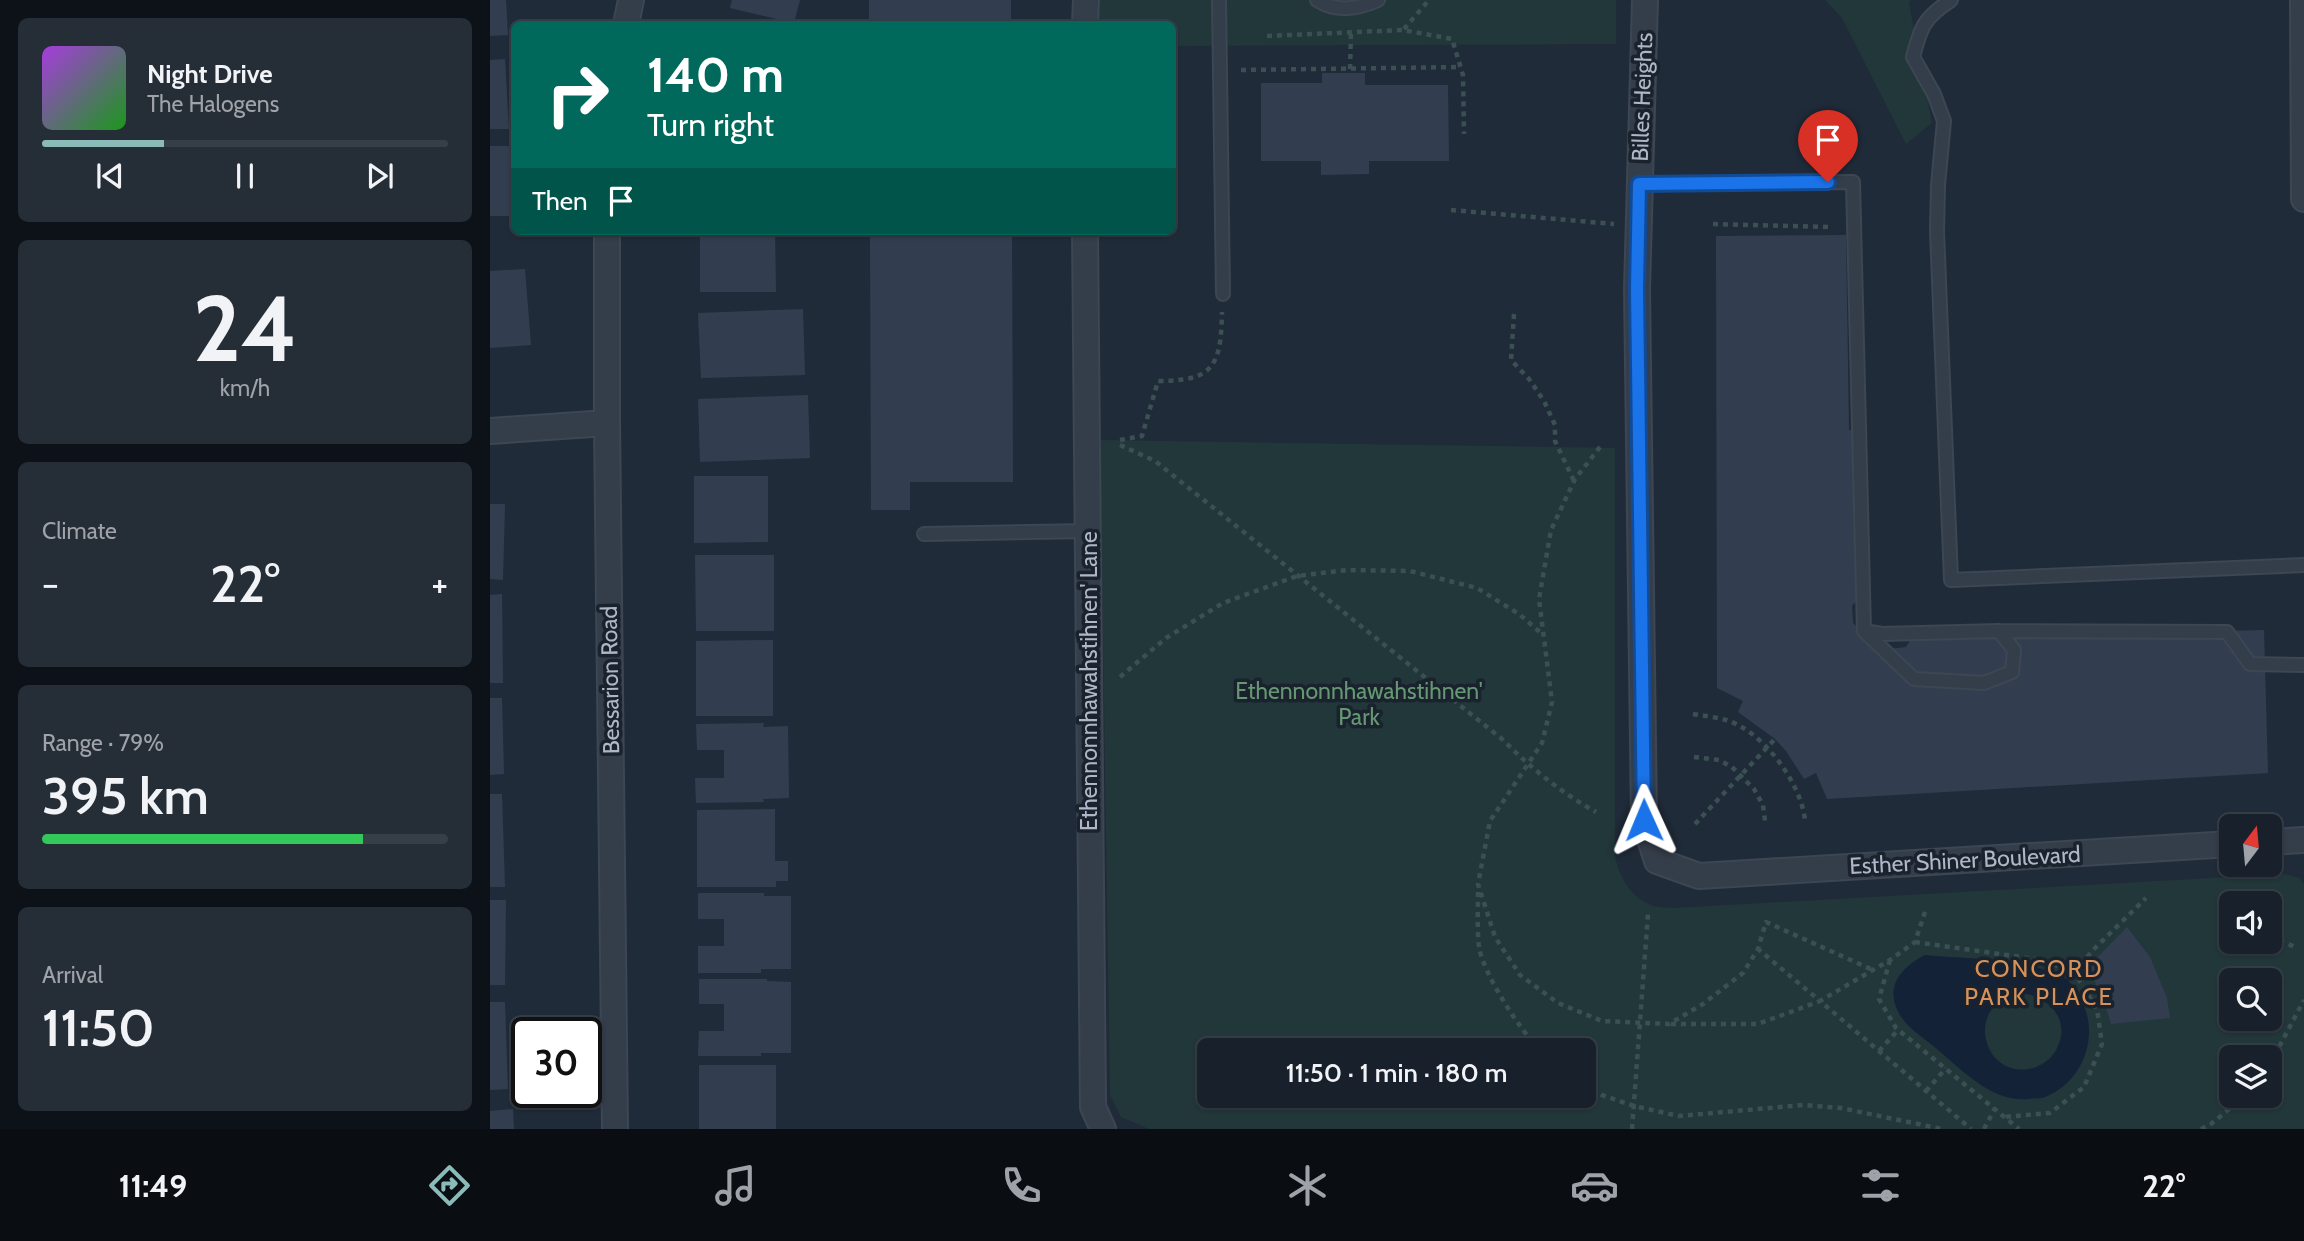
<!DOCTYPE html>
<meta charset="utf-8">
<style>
body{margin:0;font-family:Cabin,sans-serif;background:#252d37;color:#f1f3f6;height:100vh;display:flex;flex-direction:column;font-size:26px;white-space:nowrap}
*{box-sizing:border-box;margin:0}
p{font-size:23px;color:#9fa3a9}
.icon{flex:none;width:38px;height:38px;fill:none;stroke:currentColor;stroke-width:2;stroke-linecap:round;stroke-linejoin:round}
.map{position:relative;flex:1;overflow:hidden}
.sheet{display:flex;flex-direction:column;gap:18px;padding:18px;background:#0d1218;width:490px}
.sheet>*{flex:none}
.guide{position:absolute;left:21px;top:21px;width:665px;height:214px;border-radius:10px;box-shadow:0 2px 5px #0004,0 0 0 2px #363e47;background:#00695c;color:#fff;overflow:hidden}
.needle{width:46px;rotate:16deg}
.tools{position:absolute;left:1729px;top:814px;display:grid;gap:14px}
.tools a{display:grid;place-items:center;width:63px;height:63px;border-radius:10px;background:#18202b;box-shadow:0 2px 5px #0004,0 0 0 2px #363e47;font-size:35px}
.speed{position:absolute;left:21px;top:1017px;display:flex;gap:14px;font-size:35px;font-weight:700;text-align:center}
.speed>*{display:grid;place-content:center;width:91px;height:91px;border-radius:50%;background:#18202b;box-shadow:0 2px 5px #0004,0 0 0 2px #363e47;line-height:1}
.speed .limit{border:4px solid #111;border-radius:10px;background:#fff;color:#111}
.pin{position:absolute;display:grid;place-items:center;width:60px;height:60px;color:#fff;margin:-72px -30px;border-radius:50% 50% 50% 0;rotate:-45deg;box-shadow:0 0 7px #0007}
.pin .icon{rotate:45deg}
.me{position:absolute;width:77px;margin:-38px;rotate:359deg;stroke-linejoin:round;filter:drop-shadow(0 0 5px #0008)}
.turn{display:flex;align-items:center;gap:24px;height:147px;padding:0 21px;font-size:32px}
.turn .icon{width:91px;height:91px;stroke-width:2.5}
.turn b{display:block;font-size:49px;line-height:60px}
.then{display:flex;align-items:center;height:66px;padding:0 21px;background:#0003;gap:14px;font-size:26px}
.big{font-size:52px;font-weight:600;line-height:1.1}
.sheet .card{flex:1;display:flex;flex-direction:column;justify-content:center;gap:10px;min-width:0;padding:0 24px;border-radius:10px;background:#252d37}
.sheet .dial{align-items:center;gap:0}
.dial b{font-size:91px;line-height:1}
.song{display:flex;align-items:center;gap:21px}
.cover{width:84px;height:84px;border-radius:10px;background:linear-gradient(135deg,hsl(280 70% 55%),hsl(120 70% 35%))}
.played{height:7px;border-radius:4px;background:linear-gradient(90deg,#8bbbb9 30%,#363e47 30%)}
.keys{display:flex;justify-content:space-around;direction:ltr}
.heat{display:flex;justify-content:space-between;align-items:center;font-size:38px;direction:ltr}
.charge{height:10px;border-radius:5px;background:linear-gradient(90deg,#34c759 79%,#363e47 0)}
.trip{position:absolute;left:707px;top:1038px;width:399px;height:70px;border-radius:10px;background:#18202b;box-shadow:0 2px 5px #0004,0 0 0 2px #363e47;font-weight:600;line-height:70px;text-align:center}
.tabs{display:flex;height:112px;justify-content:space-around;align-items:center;background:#0a0d11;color:#9fa3a9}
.tabs .icon{width:49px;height:49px}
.tabs .selected{color:#8bbbb9}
.tabs b{font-size:32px;color:#f1f3f6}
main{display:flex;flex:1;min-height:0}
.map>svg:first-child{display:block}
.green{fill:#22373a;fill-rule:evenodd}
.water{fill:#142237;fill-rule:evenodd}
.building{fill:#323e50}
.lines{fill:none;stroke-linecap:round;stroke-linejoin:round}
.service-casing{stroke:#3d4653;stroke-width:16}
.minor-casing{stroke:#3d4653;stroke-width:28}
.path{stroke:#3b5053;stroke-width:4.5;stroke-dasharray:5 5;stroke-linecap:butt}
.service{stroke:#343d4a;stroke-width:12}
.minor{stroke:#343d4a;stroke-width:24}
.route-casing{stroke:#114b97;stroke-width:18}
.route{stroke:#1a73e8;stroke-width:12}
.labels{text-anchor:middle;stroke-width:7;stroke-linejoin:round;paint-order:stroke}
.street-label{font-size:23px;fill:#afb7c6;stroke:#1a222e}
.park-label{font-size:23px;fill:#659772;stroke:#1a222e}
.neighbourhood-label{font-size:24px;letter-spacing:2px;fill:#d6925a;stroke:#1a222e}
</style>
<main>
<section class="sheet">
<div class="card">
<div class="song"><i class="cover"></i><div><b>Night Drive</b><p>The Halogens</p></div></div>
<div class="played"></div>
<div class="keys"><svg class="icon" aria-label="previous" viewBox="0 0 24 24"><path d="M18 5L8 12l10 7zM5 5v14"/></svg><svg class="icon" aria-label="pause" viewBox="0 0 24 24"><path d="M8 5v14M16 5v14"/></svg><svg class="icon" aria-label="next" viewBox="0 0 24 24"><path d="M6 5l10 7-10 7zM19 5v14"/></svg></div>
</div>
<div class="card dial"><b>24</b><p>km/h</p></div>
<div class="card"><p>Climate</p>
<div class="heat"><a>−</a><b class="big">22°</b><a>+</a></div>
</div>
<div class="card"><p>Range · 79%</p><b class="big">395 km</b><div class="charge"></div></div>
<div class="card"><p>Arrival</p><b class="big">11:50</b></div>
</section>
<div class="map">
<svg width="1814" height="1129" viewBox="0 0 1814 1129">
<rect width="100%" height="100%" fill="#202b39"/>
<!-- green -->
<path class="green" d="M600 0H1126V44L683 46 682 24H600Z
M1335 0H1421L1419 3 1442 123 1416 144 1352 18Z
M610 440 1125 448V856C1129 876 1140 897 1161 905 1167 908 1177 907 1183 908L1794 874 1810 878 1814 884V1129H659L631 1117 620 1095ZM1741 903H1780V942H1741ZM1741 980H1780V1018H1741ZM719 1050H1094V1096H719ZM1741 1057H1780V1096H1741Z"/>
<!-- water -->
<path class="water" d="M1435 955C1475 959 1542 958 1576 979 1581 982 1585 990 1588 995 1612 1030 1595 1082 1555 1097 1551 1099 1544 1098 1539 1099 1503 1103 1473 1071 1448 1050 1437 1040 1420 1030 1412 1018 1393 990 1408 969 1435 955ZM1533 993C1558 997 1580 1018 1568 1046 1564 1056 1556 1063 1546 1067 1493 1085 1470 1001 1533 993Z"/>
<!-- building -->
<path class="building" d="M0 0H16L18 35 0 36Z
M242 0H310L304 23 240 8Z
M379 0H521V24H379Z
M15 59 19 129H0V60Z
M832 73H875V85H958L959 161H879V174L831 175V161H771V83H832Z
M0 146H19L22 216H0Z
M210 231H285L286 292H210Z
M380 231H522L523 482H420V510H381Z
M1356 235 1359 430H1376V590L1362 606 1363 623 1391 650 1416 647 1421 639 1774 630 1778 773 1337 799 1326 773 1314 779 1296 751 1285 739 1248 712 1253 701 1227 688 1226 236Z
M35 269 41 345 0 348V271Z
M313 309 315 375 211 378 208 313Z
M318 395 320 458 210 462 208 399Z
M204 476H278V542L204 543Z
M0 504H15L13 580 0 579Z
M205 555H284V631H206Z
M12 594 13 683H0V595Z
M283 640V716H206V641Z
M0 698H12L14 774 0 775Z
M274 723 273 727 298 726 299 798 273 799 274 802 206 803 205 778H234V750H207L206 724Z
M0 794H12L15 887H0Z
M285 809V861H298V881H286V887H207V810Z
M208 893H274V896H301V969H271V973H208V946H234V919H208Z
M0 900H16L15 985H0Z
M1637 927 1660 957 1677 998 1680 1018 1621 1024 1613 997 1604 980 1595 970Z
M209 979H277V981L301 982V1053H271V1056H208L209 1031H234V1004H209Z
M0 1002H15L18 1089 0 1090Z
M209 1065H286V1129H209Z
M23 1109 24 1129H0V1111Z"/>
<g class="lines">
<defs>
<path id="service" d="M729 0 733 294
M827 0C847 13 868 9 888 0
M1461 0C1434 18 1431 26 1423 57L1444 94 1454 121 1448 185 1447 231 1461 580 1814 565
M1149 184 1363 182 1374 631 1424 679 1494 683 1522 672 1524 650 1509 631
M434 534 598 531
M1374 631 1392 634 1509 631 1737 632 1760 664 1814 665"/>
<path id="minor" d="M1155 0 1147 289 1154 820 1167 861 1209 876 1741 844
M1813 0 1814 199
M136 24 141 0
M595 24 596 0
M117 231V423L125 1129
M595 231 603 1107 613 1129
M0 431 117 423
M1780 842 1814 840"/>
</defs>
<!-- service casing -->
<use href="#service" class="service-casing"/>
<!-- minor casing -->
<use href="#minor" class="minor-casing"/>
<!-- path -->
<path class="path" d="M914 29 939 0
M777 36 913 30 962 39 973 75 974 134
M860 69 861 33
M751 70 971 67
M961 210 1124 224
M1223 224 1342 227
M1024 314 1021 360 1039 379 1054 401 1065 425V441L1084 481
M630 440 652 436 668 381C723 381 731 367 732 312
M630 445 665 461 1012 739C1041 768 1070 792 1106 812
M1110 447 1085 479 1061 530 1049 599 1062 702 1052 743 1000 821 988 884 1005 937 1030 975 1068 1003 1112 1021 1179 1024 1213 1004 1253 973 1268 949 1276 922 1383 970
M630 677 676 638 733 603 807 576 857 570 920 571 987 588 1029 614 1051 633
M1203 714C1214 716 1226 717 1236 720 1273 731 1311 783 1315 820
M1204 757 1229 760 1242 767 1264 789 1273 805 1275 821
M1205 824 1284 740
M988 892C988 910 987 930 989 947 993 973 1031 1033 1051 1050
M1746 892 1750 903
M1435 912 1425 942 1400 960 1330 1001 1481 1129
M1780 937 1808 948
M1425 942 1552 960 1584 972 1607 1009 1612 1044 1594 1087 1560 1113 1513 1117
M1400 960 1389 999 1406 1028 1529 1129
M1584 972 1604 949 1656 898
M1181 1024H1268L1330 1001 1268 949
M1389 1051 1408 1030
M1780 1064 1814 1000
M1094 1084 1112 1095 1144 1106 1189 1116 1313 1105 1351 1108 1452 1129
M1436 1091 1456 1068
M1142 1129 1158 914
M1494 1129 1505 1108
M1711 1129 1721 1124 1755 1096"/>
<!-- service -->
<use href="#service" class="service"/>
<!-- minor -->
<use href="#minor" class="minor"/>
</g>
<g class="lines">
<defs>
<path id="route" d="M1154 820 1147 289 1149 184 1338 182"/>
</defs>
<!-- route casing -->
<use href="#route" class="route-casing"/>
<!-- route -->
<use href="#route" class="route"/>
</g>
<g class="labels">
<!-- street labels -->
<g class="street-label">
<text transform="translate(1152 97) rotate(-88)" y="8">Billes Heights</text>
<text transform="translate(120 680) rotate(-91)" y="8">Bessarion Road</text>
<text transform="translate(599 681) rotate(-90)" y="8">Ethennonnhawahstihnen' Lane</text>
<text transform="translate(1475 860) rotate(-3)" y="8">Esther Shiner Boulevard</text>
</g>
<!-- park labels -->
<g class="park-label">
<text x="869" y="699">Ethennonnhawahstihnen'<tspan x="869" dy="26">Park</tspan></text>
</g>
<!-- neighbourhood labels -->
<g class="neighbourhood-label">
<text x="1549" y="977">CONCORD<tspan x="1549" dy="28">PARK PLACE</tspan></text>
</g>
</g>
</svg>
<div class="tools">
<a><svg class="needle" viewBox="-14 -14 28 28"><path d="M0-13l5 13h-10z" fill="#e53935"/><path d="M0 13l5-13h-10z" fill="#9fa3a9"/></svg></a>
<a><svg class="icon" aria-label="sound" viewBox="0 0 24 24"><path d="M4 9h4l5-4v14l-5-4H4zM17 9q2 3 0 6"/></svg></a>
<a><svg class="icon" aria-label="search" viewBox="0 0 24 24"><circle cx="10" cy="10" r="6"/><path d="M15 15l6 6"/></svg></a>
<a><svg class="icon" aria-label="layers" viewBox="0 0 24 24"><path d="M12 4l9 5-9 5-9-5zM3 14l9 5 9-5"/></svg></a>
</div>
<div class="speed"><div class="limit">30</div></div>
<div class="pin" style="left:1338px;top:182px;background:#d93025"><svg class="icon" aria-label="arrive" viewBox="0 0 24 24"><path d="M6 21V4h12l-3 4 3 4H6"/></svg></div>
<svg class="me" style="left:1154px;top:820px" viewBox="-20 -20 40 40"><path d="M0-17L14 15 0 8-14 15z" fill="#1a73e8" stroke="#fff" stroke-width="4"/></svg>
<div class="trip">11:50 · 1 min · 180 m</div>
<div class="guide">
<div class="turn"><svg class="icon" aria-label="right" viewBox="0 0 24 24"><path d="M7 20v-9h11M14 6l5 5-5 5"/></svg><div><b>140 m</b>Turn right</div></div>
<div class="then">Then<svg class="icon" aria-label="arrive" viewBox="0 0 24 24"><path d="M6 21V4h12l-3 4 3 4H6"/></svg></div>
</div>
</div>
</main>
<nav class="tabs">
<b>11:49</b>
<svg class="icon selected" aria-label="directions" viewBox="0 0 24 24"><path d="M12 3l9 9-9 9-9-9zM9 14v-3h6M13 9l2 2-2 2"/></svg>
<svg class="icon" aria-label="music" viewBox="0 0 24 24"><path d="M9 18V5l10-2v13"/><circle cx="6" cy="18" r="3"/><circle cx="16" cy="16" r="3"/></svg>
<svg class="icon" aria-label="phone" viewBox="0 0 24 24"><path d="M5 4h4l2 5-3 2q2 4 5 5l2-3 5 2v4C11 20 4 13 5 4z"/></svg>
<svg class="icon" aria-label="climate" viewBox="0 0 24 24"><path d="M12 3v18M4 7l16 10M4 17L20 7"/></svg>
<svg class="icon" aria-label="car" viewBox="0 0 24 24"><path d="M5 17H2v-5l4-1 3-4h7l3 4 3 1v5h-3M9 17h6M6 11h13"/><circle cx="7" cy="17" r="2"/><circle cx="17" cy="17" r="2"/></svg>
<svg class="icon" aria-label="filters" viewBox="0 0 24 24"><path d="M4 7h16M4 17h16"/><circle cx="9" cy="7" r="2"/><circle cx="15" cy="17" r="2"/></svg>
<b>22°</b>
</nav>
